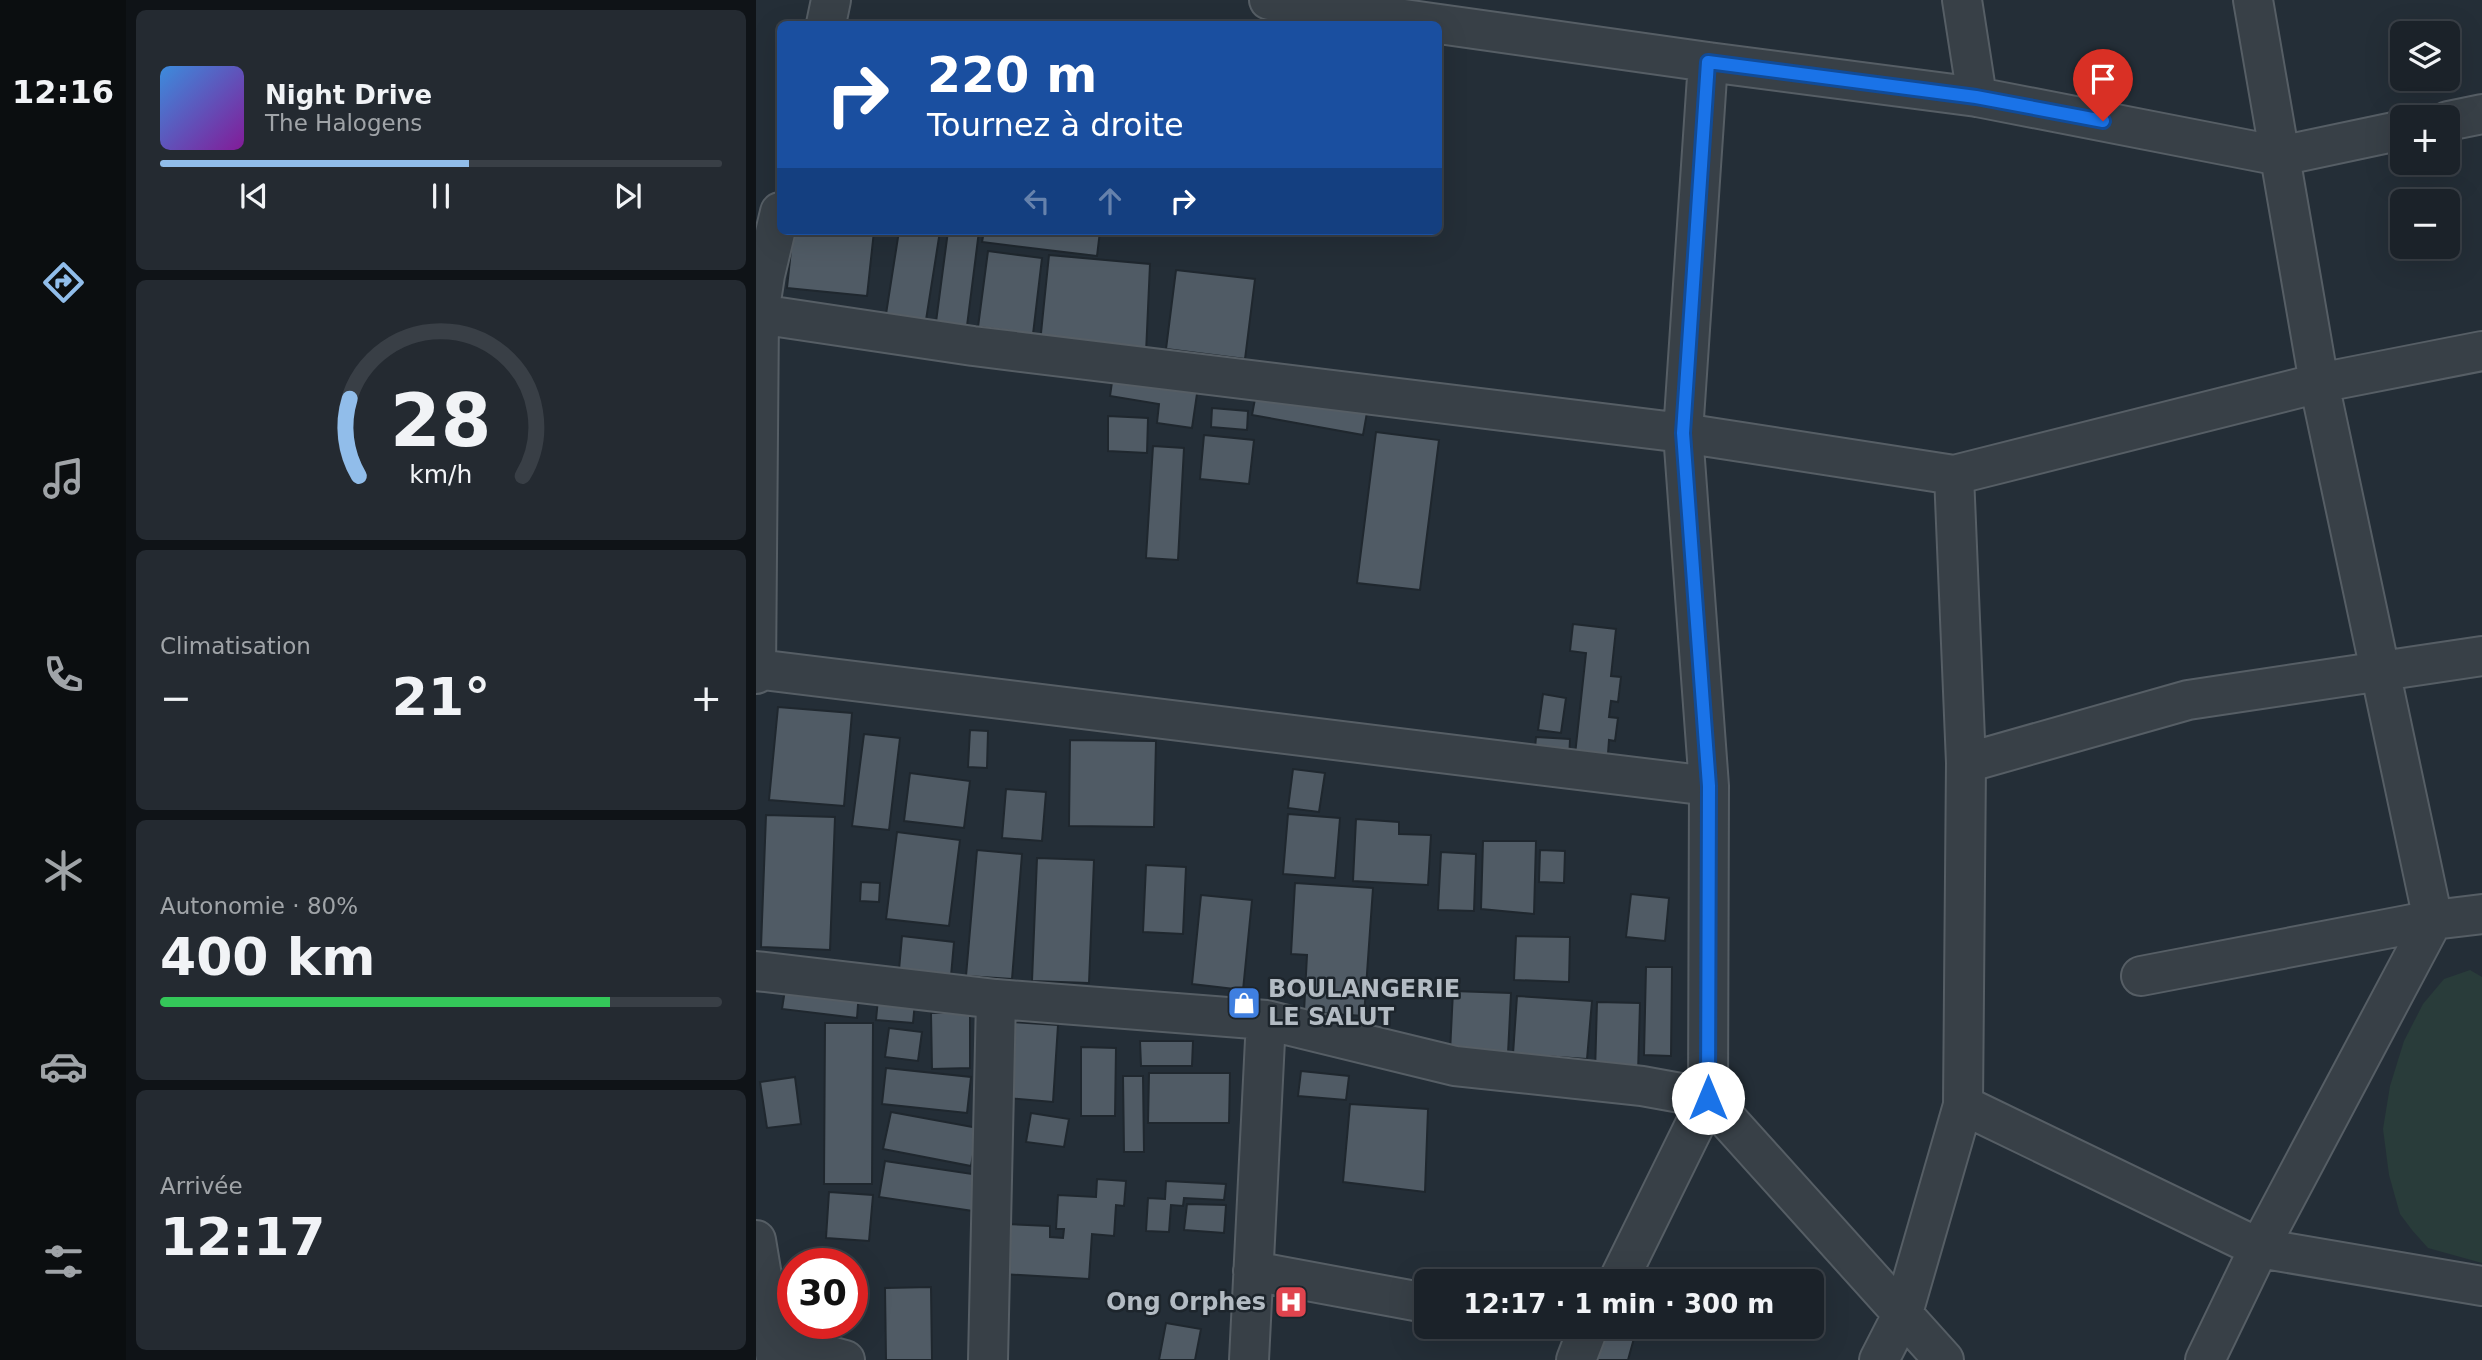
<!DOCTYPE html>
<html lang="fr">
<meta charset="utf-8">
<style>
body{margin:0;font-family:"DejaVu Sans",sans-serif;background:#242a31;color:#f1f3f6;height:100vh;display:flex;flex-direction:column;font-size:26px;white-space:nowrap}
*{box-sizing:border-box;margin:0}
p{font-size:23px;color:#a0a4a8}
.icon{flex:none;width:38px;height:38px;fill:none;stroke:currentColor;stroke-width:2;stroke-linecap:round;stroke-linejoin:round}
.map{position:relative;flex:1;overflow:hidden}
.details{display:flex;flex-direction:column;gap:10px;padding:10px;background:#0f1317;width:630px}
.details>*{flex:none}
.guide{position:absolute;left:21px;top:21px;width:665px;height:214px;border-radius:10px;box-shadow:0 7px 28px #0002,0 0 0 2px #393f46;background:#1a4fa0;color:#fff;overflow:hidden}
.tools{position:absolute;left:1634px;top:21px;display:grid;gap:14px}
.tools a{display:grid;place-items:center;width:70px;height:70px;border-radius:10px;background:#1b2229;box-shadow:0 7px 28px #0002,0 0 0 2px #393f46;font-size:35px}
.speed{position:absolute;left:21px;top:1248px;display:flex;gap:14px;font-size:35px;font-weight:700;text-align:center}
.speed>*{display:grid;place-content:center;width:91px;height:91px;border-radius:50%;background:#1b2229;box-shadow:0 7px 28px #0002,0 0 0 2px #393f46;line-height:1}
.speed .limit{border:10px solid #d22;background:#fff;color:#111}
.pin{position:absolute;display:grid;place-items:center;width:60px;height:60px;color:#fff;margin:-72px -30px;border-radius:50% 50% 50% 0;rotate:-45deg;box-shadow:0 0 7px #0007}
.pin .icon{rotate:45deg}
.me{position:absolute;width:77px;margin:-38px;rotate:0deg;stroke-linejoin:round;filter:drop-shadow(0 0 5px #0008)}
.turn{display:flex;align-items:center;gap:24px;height:147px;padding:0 35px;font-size:32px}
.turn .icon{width:91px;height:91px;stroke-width:2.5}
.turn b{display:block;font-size:49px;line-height:60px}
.lanes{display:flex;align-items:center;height:66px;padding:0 35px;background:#0003;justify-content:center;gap:35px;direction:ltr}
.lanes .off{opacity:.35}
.big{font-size:52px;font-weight:700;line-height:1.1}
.details .tile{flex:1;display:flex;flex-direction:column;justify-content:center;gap:10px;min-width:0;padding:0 24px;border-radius:10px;background:#242a31}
.details .dial{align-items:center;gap:0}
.dial svg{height:182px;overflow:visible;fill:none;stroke:#393f46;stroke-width:7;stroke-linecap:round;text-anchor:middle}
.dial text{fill:#f1f3f6;stroke:none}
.song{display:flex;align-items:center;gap:21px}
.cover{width:84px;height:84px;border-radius:10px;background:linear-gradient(135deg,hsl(210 70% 55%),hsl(290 70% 35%))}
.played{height:7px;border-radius:4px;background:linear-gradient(90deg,#91bdea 55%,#393f46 55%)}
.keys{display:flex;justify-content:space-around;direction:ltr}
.heat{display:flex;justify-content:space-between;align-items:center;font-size:38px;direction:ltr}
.charge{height:10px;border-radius:5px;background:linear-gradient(90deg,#34c759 80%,#393f46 0)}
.trip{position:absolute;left:658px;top:1269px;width:410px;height:70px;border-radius:10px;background:#1b2229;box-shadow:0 7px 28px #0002,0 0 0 2px #393f46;font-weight:700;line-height:70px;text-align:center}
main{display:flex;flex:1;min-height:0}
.menu{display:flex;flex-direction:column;width:126px;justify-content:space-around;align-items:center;background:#0b0e10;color:#a0a4a8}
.menu .icon{width:49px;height:49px}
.menu .active{color:#91bdea}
.menu b{font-size:32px;color:#f1f3f6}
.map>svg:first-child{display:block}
.green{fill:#293c3a}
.building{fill:#505b65;stroke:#1f272e;stroke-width:2}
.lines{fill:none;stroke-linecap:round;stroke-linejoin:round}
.minor-casing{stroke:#565e65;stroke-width:42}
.minor{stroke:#384047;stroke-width:38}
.route-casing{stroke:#114b97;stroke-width:18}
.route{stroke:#1a73e8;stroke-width:12}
.labels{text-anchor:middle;stroke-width:5;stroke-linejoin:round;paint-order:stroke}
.poi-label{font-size:24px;font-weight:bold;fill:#b3bbc3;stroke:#1d252c;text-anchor:start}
</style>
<main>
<nav class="menu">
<b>12:16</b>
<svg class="icon active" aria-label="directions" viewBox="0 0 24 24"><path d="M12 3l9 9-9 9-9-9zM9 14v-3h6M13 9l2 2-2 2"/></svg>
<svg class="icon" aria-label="music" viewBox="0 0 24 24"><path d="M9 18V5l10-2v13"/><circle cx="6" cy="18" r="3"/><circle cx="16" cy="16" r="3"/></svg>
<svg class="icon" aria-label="phone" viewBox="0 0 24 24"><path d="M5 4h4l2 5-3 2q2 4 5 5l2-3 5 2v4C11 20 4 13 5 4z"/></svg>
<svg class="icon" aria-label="climate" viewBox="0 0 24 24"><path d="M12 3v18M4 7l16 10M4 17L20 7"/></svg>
<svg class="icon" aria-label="car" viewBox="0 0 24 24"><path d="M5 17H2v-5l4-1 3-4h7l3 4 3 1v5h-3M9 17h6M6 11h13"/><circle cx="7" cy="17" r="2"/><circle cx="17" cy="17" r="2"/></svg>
<svg class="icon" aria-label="filters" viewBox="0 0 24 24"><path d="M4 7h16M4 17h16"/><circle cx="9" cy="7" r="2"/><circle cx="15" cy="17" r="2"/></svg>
</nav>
<section class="details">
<div class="tile">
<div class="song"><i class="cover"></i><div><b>Night Drive</b><p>The Halogens</p></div></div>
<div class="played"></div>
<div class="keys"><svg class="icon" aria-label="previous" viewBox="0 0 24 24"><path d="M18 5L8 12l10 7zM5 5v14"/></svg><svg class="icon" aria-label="pause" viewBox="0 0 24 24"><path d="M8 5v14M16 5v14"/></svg><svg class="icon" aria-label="next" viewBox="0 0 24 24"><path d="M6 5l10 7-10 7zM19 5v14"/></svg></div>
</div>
<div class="tile dial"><svg viewBox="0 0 100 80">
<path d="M14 69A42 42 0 1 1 86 69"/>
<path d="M14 69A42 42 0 0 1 10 35" stroke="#91bdea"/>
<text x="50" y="56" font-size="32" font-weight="700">28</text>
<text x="50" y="72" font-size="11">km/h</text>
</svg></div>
<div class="tile"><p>Climatisation</p>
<div class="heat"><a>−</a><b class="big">21°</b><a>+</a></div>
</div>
<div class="tile"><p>Autonomie · 80%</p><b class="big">400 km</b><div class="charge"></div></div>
<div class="tile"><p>Arrivée</p><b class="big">12:17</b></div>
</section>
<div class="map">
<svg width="1726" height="1360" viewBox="0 0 1726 1360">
<rect width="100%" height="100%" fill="#242e37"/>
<!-- green -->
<path class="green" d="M1714 970 1726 977V1263L1672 1248 1656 1230 1644 1214 1633 1175 1627 1129 1634 1086 1648 1041 1667 1004 1688 979Z"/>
<!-- building -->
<path class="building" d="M37 231H118L111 296 31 288Z
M143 231H184L170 320 130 314Z
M192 231H223L211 326 180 322Z
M228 231H344L341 256 226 242Z
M232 251 286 258 277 334 222 327Z
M293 255 394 264 390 353 284 343Z
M420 270 499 279 489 359 410 349Z
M357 375 442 387 436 428 401 423 403 404 354 396Z
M501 388 612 407 607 435 496 415Z
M456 408 492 411 491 430 455 427Z
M352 416 392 418 391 453 352 451Z
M620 432 683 440 664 590 601 583Z
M448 435 498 440 493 484 444 479Z
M397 446 428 448 422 560 390 558Z
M817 624 860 629 855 676 865 677 862 702 855 701 853 717 862 718 859 741 853 740 852 754 859 755 858 768 818 764 830 653 814 651Z
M787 694 810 698 805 733 782 730Z
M22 707 96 713 88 806 13 800Z
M214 730 232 731 231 768 212 767Z
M108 734 144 738 133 830 96 826Z
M780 737 814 739 813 761 778 759Z
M314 740 400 741 398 827 313 826Z
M537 769 569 773 563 812 532 808Z
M154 773 214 781 208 828 148 821Z
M250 789 290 792 286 841 246 838Z
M532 814 584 818 579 878 527 874Z
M10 815 79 817 74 950 5 947Z
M600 819 643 822V834L675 835 672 885 597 881Z
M141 832 204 840 193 926 130 919Z
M727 841H780L778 914 725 909Z
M221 850 266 854 256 979 210 976Z
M784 850 809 851 808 883 783 882Z
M685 852 720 854 718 911 682 910Z
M281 858 338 860 333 983 276 981Z
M390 865 430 867 427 934 387 932Z
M105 882 124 883 123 902 104 901Z
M539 883 617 888 608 1016 548 1012 551 955 535 954Z
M875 894 913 898 909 941 870 937Z
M445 895 496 900 487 990 436 984Z
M146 936 198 942 195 976 143 970Z
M760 936 814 937 813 982 758 980Z
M890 967H916L915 1056 888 1055Z
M30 983 103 991 101 1018 26 1009Z
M697 991 755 993 752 1054 694 1052Z
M761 996 836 1001 831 1059 757 1054Z
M122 999 159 1002 157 1023 120 1020Z
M841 1002 884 1003 882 1074 839 1073Z
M214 1012V1068L176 1069 175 1013Z
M256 1022 302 1025 297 1102 251 1098Z
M69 1023H117L116 1184H68Z
M133 1028 166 1032 162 1061 129 1057Z
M384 1041H437L436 1066H385Z
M325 1047 360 1048 359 1116H325Z
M130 1068 215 1077 211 1113 126 1104Z
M545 1071 593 1076 590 1100 542 1096Z
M393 1073H474L473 1123H392Z
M367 1076H387L388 1152H368Z
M39 1077 45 1124 11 1128 4 1082Z
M594 1104 672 1109 669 1192 587 1182Z
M135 1112 222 1128 215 1166 127 1149Z
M275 1113 313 1119 308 1147 270 1142Z
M129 1161 223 1175 217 1211 123 1197Z
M341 1179 370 1181 368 1206 360 1205 358 1236 336 1234 333 1279 246 1274 250 1224 294 1226V1237L307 1238 308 1229H300L302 1195 340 1197Z
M410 1181 470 1184 468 1200 428 1198 427 1206 415 1205 413 1232 390 1231 392 1198 409 1199Z
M73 1192 117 1195 113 1241 70 1238Z
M431 1204 470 1205 468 1233 428 1230Z
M175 1287 176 1360H130L129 1288Z
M410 1323 445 1329 439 1360H403Z
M838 1326H865L880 1331 872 1360H828Z"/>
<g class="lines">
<defs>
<path id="minor" d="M513 0 952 62 1221 97 1524 156 1647 130
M1206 0 1221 97
M70 24 75 0
M1692 121 1726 114
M3 314 217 346 927 433 1198 475 1563 383 1726 351
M0 669 953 786
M0 674 3 314 9 275 24 212
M1210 763 1432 700 1726 656
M0 971 240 999 510 1020 699 1066 886 1086 952 1098 1188 1360
M1385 976 1677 920 1726 914
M1207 1105 1503 1248 1726 1286
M0 1240 20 1360
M497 1271 670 1303
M862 1281 952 1098 953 786 927 433 952 62
M19 1341 89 1360
M232 1360 240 999
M493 1360 510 1020
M820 1360 833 1326
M1123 1360 1147 1313 1207 1105 1210 763 1198 475
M1449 1360 1503 1248 1677 920 1563 383 1497 0"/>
</defs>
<!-- minor casing -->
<use href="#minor" class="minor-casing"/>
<!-- minor -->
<use href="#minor" class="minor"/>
</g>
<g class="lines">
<defs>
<path id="route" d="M952 1098 953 786 927 433 952 62 1220 97 1347 121"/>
</defs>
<!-- route casing -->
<use href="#route" class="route-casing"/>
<!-- route -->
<use href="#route" class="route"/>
</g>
<!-- icons -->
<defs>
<symbol id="shop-square" viewBox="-11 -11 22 22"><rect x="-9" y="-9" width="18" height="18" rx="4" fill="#3f7fe0" stroke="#1d252c"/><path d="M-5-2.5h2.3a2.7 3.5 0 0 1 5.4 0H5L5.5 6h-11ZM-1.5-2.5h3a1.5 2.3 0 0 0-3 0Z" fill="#fff"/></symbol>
<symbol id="hospital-square" viewBox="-11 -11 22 22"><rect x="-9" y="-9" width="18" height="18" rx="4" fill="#e0444e" stroke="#1d252c"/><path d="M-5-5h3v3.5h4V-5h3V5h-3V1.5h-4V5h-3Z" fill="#fff"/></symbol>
</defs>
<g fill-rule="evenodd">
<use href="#shop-square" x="469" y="984" width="38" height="38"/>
<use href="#hospital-square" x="516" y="1283" width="38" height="38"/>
</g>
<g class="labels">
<!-- poi labels -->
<g class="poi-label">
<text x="512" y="997">BOULANGERIE<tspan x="512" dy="28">LE SALUT</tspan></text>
<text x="510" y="1310" text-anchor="end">Ong Orphes</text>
</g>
</g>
</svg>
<div class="tools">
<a><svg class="icon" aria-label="layers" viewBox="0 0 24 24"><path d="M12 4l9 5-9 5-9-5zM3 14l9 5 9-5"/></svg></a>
<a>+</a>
<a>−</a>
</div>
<div class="speed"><div class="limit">30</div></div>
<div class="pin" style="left:1347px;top:121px;background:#d93025"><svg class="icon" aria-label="arrive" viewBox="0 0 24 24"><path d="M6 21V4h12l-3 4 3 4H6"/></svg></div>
<svg class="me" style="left:952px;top:1098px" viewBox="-20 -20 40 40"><circle r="19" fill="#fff"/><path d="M0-13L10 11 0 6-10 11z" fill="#1a73e8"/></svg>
<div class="trip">12:17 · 1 min · 300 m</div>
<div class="guide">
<div class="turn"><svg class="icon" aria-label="right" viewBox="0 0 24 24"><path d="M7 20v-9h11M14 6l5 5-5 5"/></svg><div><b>220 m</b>Tournez à droite</div></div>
<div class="lanes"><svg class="icon off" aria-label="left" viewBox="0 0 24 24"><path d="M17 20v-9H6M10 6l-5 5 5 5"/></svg><svg class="icon off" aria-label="ahead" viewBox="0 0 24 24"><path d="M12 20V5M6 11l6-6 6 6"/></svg><svg class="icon" aria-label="right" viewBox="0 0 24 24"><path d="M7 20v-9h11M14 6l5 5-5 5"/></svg></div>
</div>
</div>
</main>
